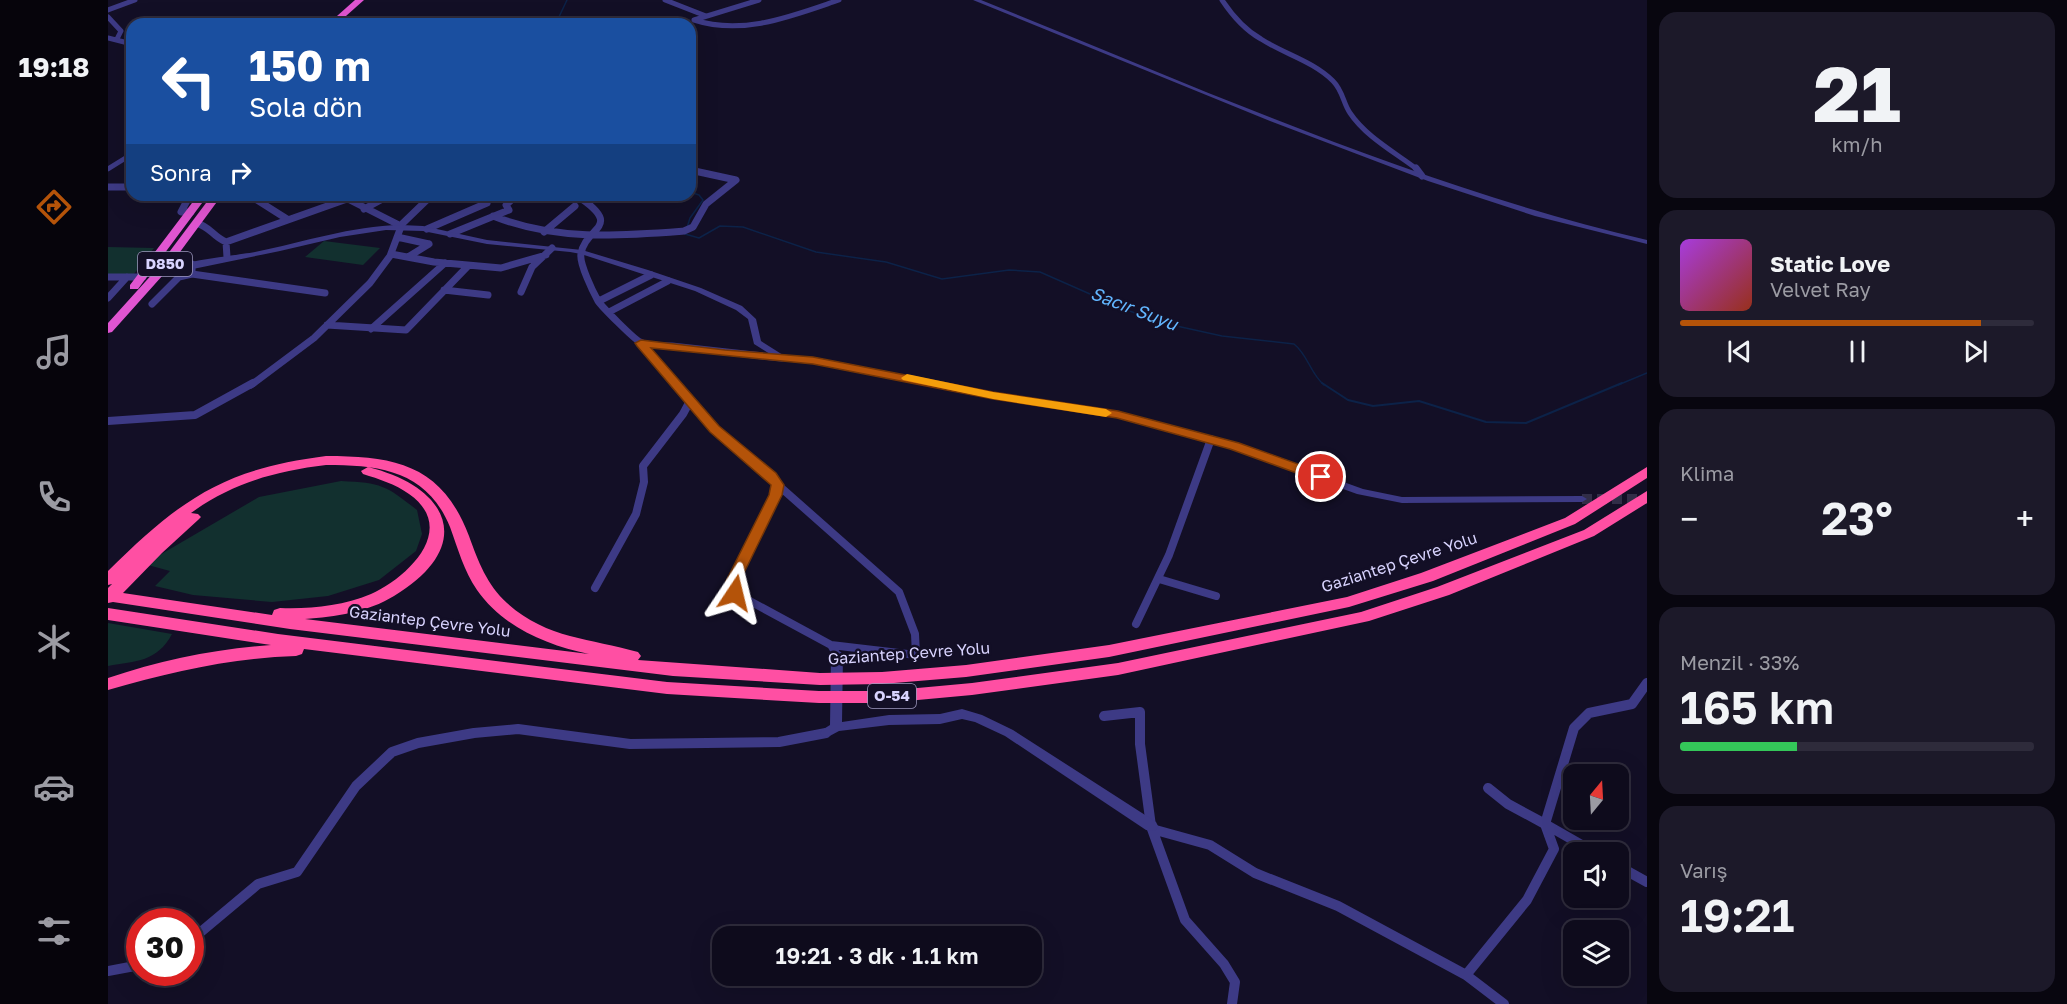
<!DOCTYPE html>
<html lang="tr">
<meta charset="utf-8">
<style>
body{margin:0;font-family:"Golos Text",sans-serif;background:#1c1929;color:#f1f3f6;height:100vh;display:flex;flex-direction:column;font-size:22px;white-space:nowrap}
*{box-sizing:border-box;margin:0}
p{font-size:20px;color:#9b9ba3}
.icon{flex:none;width:33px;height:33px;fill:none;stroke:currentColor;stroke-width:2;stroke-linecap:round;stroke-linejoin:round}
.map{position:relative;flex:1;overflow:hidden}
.drawer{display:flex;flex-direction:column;gap:12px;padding:12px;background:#08060f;width:420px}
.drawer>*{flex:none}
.guide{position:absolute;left:18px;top:18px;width:570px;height:183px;border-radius:18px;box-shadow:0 6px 24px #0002,0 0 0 2px #2e2b3b;background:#1a4fa0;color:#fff;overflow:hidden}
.needle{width:39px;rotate:18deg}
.fabs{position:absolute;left:1455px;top:764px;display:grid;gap:12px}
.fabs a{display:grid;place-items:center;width:66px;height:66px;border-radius:12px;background:#0e0b1c;box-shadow:0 6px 24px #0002,0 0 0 2px #2e2b3b;font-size:30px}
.speed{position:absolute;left:18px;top:908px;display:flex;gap:12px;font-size:30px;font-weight:700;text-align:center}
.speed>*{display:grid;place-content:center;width:78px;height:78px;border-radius:50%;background:#0e0b1c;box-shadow:0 6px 24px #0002,0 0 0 2px #2e2b3b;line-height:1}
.speed .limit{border:9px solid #d22;background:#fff;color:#111}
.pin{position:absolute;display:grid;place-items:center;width:51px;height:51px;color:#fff;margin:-26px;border:3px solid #fff;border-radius:50%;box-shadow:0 2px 6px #0007}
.me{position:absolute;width:66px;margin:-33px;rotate:10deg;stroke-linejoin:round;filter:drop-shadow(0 0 4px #0008)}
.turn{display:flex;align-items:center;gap:21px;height:126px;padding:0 24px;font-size:27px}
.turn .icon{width:78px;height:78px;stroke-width:2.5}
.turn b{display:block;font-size:42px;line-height:51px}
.then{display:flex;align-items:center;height:57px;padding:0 24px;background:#0003;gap:12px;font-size:22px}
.big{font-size:45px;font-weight:600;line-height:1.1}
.drawer .card{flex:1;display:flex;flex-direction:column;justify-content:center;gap:9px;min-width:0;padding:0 21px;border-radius:18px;background:#1c1929}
.drawer .dial{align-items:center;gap:0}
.dial b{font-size:78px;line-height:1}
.song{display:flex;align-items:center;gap:18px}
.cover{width:72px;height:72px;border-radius:9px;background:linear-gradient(135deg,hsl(280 70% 55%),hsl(10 70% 35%))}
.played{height:6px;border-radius:3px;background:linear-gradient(90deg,#b45309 85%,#2e2b3b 85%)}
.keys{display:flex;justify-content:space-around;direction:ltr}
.heat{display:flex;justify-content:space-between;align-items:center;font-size:33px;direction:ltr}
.charge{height:9px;border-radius:4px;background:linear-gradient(90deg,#34c759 33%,#2e2b3b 0)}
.trip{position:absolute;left:604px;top:926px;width:330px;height:60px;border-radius:18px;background:#0e0b1c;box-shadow:0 6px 24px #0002,0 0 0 2px #2e2b3b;font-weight:600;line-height:60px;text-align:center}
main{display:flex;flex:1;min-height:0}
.menu{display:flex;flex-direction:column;width:108px;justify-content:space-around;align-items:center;background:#06040b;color:#9b9ba3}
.menu .icon{width:42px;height:42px}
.menu .active{color:#b45309}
.menu b{font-size:27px;color:#f1f3f6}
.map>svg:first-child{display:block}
.green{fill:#12302f}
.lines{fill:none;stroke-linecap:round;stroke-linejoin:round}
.stream-far1{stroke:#0c2248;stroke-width:1.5}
.stream{stroke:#0c2248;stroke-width:2}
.tertiary-tunnel{stroke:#312d47;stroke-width:10;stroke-dasharray:10 5;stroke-linecap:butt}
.minor-far3{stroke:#3d3a85;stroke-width:5}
.minor-far2{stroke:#3d3a85;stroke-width:7}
.minor-far1{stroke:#3d3a85;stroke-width:8}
.minor{stroke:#3d3a85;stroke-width:10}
.tertiary{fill:#3d3a85;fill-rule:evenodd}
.trunk{fill:#e055d1;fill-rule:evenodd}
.motorway{fill:#ff4fa3;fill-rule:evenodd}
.route{fill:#b45309;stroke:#753606;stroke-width:1.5}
.slow{fill:#f59e0b}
.labels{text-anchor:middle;stroke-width:5;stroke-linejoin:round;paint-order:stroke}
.shield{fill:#130f26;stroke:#9e99be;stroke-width:1.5}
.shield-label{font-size:15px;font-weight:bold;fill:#d9d4ff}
.street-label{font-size:16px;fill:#d9d4ff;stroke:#130f26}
.water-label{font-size:18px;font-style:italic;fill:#62b6ff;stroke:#130f26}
</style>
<main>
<nav class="menu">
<b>19:18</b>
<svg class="icon active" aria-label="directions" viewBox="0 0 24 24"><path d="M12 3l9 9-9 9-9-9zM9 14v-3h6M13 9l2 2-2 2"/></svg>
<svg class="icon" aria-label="music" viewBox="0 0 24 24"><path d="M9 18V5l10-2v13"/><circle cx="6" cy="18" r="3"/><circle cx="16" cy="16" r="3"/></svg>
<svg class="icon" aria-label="phone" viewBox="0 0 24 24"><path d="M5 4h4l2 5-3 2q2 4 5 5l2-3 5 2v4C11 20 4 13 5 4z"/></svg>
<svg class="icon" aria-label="climate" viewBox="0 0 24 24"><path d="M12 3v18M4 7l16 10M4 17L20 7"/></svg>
<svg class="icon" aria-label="car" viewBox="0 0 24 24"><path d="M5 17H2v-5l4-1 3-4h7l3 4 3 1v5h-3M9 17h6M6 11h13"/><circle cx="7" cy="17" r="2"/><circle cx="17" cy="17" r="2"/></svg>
<svg class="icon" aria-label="filters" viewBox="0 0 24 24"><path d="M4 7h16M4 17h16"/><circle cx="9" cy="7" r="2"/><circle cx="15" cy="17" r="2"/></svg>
</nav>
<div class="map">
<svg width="1539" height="1004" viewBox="0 0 1539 1004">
<rect width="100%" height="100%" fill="#130f26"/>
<!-- green -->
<path class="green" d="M216 241 272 248 255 265 197 257Z
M0 247 46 248 26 274 0 275Z
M233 481C274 483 277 485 309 510L314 534 308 551 271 580 220 596 164 602 85 595 47 586 62 571 40 565 50 556 151 497Z
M0 623 64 634C49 662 28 661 0 666Z"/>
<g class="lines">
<!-- stream-far1 -->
<path class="stream-far1" d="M415 24 450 19 459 0
M582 192 591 195 595 200 582 218 577 234 591 238 612 226 635 227 708 252 778 262 834 279 901 270 932 272 1016 309 1055 323 1114 336 1186 344C1200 355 1202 373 1216 385
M1510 385 1539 373"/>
<!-- stream -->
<path class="stream" d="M1214 383 1240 400 1265 406 1311 401 1378 422 1418 423 1514 383"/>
<!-- tertiary-tunnel -->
<path class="tertiary-tunnel" d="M1474 499H1539"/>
<!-- minor-far3 -->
<path class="minor-far3" d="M557 0 598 16
M1114 0C1124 15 1137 30 1153 39 1176 54 1205 61 1225 81 1235 91 1235 103 1242 113 1258 137 1288 153 1310 170
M0 10 27 0
M0 17 13 31 9 39
M586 20C635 36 684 16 731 0
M586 20 651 0
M0 38 24 44
M0 169 24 154"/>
<!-- minor-far2 -->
<path class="minor-far2" d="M1308 168 1314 176
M0 187H24
M82 195 73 212H83
M141 195 179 219
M232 195 293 226
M468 195C518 228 477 226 473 254 471 263 485 292 490 301 494 307 526 339 532 342 540 347 555 345 564 346 600 350 637 354 673 358
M256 209 282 195
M385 216C448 241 510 236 576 231L585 227 598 204 628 180 582 170
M88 223C103 227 104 236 118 242L119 257
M319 229 379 203 373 195
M436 232 467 206
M342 234 401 210 398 205 409 195
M289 237 321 244
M118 242 239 199
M283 254 326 262 393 268 438 255
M300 257 321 244
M84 264V274L217 293
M0 277H35
M336 290 380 295
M413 292 424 267 444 248
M0 298 19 277
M491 301 543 275
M44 304 71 277 84 274
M501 312 560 281
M219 325 298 330 360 266
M263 329 337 263
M533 343 569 385
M143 385 206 338 262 283 282 256 294 224 324 195"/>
<!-- minor-far1 -->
<path class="minor-far1" d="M567 383 606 429 663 476 670 485 668 495 625 581 627 593 723 645 729 655
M0 421 87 415 145 383
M670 485 791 592 807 634 808 655 723 645
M1051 579 1108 596
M487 588 528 514 536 482 535 466 575 414 582 401
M1028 624 1061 555 1103 439"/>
<!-- minor -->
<path class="minor" d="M996 716 1032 712V744L1043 826
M1044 829 1102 845 1147 873 1230 906 1358 975 1396 1004
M1044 829 1077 920 1116 964 1127 982 1124 1004
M1486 852 1437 824 1466 728 1481 713 1524 704 1539 683
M1510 866 1539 882
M82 941 150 884 189 872 248 786 284 752 310 743 366 733 410 729 522 744 671 742 718 733
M0 971 32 965
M1358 975 1419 900 1446 849 1437 824 1400 804 1380 788"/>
<!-- tertiary -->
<path class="tertiary" d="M865 0H873C1092 88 1309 186 1539 240V244L1427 216 1320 181 1162 121Z
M293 225 315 226 379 240 474 250 540 270 593 288 634 306 648 319 653 341 675 355 705 357 885 392 1010 411 1130 444 1255 489 1294 497 1474 496 1479 499 1474 502 1294 503 1249 494 1122 448 1009 417 885 398 705 363 673 361 646 344 640 319 628 310 587 291 473 254 462 252 379 244 315 231 278 230 232 237 172 251 51 276 47 273C64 262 124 256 147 252 196 242 243 226 293 225Z
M729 651 733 652 735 655 734 722 781 715 832 714 854 709 874 715 905 730 1048 822 1050 826 1048 830 1043 831 1038 830 897 736 867 722 854 719 832 724 781 725 731 731 718 738 714 736 712 733 714 730 722 725 723 655 725 652Z"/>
<!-- trunk -->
<path class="trunk" d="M247 0H256L229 24H220Z
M90 195H100L30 289H22V285Z
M104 195H114L55 275 4 332 0 333V323L47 271Z"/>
<!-- motorway -->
<path class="motorway" d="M218 456C288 456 334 465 361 536 370 561 379 585 399 603 439 639 482 638 530 652L533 656 530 660 712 673 774 672 858 665 1001 645 1239 597 1313 573 1457 518 1539 467V478L1467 524 1325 581 1241 607 1001 657 858 677 774 684 712 685 565 676 182 629 5 602 0 603V588L4 584 0 585V571C73 499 115 469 218 456ZM218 465C273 465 319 471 342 527 350 549 356 571 369 590 395 627 438 645 481 654L197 619C227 617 260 612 286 596 367 547 344 488 260 467L253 471 255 474C271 479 287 484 301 494 351 529 299 578 263 594 234 606 203 609 172 608L166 610 164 615 15 593 54 553 90 520 93 517 90 514 83 513C124 483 168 471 218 465Z
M1539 491V503L1486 536 1341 595 1261 621 1010 675 864 695 777 703H711L559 694 196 649 194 654 188 656C122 658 63 672 0 690V678C53 660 107 649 163 645L0 620V608L170 634 559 682 711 691H777L864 683 1010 663 1253 612 1329 587 1476 530Z"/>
</g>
<!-- route -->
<path class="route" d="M533 340 617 350 705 357 885 392 1010 411 1131 443 1218 474 1220 477 1213 481 1208 480 1122 449 1009 418 885 399 705 364 543 348 611 426 668 473 676 485 674 495 632 581 635 593 627 598 620 593 618 581 661 495 663 485 602 432 529 346 527 343Z"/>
<!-- slow -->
<path class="slow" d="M799 374 885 392 998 409 1004 413 998 417 885 399 795 380 793 378Z"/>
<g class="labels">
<!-- shield labels -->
<g class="shield">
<rect x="30" y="252" width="54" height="24" rx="4.5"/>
<rect x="760" y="684" width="48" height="24" rx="4.5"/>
</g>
<g class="shield-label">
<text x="57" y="269">D850</text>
<text x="784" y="701">O-54</text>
</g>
<!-- street labels -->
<g class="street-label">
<text transform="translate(1291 562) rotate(-18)" y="6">Gaziantep Çevre Yolu</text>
<text transform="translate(322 621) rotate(7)" y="6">Gaziantep Çevre Yolu</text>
<text transform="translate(801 653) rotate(-4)" y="6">Gaziantep Çevre Yolu</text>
</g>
<!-- water labels -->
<g class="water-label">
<text transform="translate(1026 309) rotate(21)" y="6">Sacır Suyu</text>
</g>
</g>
</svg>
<div class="fabs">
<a><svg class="needle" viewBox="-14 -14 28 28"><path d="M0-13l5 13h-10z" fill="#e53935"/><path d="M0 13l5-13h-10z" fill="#9b9ba3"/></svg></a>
<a><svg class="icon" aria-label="sound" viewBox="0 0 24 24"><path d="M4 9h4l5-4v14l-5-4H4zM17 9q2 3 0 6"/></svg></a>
<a><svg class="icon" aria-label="layers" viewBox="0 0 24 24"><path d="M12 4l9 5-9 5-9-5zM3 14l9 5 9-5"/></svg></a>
</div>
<div class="speed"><div class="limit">30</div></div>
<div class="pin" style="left:1213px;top:477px;background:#d93025"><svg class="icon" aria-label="arrive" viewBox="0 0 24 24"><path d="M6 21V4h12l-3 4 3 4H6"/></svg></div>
<svg class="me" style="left:627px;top:593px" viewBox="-20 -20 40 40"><path d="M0-17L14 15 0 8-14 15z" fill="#b45309" stroke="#fff" stroke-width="4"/></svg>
<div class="trip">19:21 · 3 dk · 1.1 km</div>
<div class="guide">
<div class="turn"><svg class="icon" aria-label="left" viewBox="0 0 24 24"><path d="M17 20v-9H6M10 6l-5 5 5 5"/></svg><div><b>150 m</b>Sola dön</div></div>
<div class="then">Sonra<svg class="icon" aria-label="right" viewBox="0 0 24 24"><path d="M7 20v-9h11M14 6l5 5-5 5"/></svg></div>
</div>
</div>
<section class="drawer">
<div class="card dial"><b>21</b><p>km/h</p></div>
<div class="card">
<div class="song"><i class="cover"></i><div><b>Static Love</b><p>Velvet Ray</p></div></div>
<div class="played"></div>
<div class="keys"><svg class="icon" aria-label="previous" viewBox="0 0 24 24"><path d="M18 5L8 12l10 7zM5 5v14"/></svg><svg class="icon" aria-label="pause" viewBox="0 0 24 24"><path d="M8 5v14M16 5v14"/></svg><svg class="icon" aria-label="next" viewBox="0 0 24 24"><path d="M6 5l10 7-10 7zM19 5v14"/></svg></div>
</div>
<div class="card"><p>Klima</p>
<div class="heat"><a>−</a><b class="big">23°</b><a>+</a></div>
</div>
<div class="card"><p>Menzil · 33%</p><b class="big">165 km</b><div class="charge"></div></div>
<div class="card"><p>Varış</p><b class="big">19:21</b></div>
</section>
</main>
